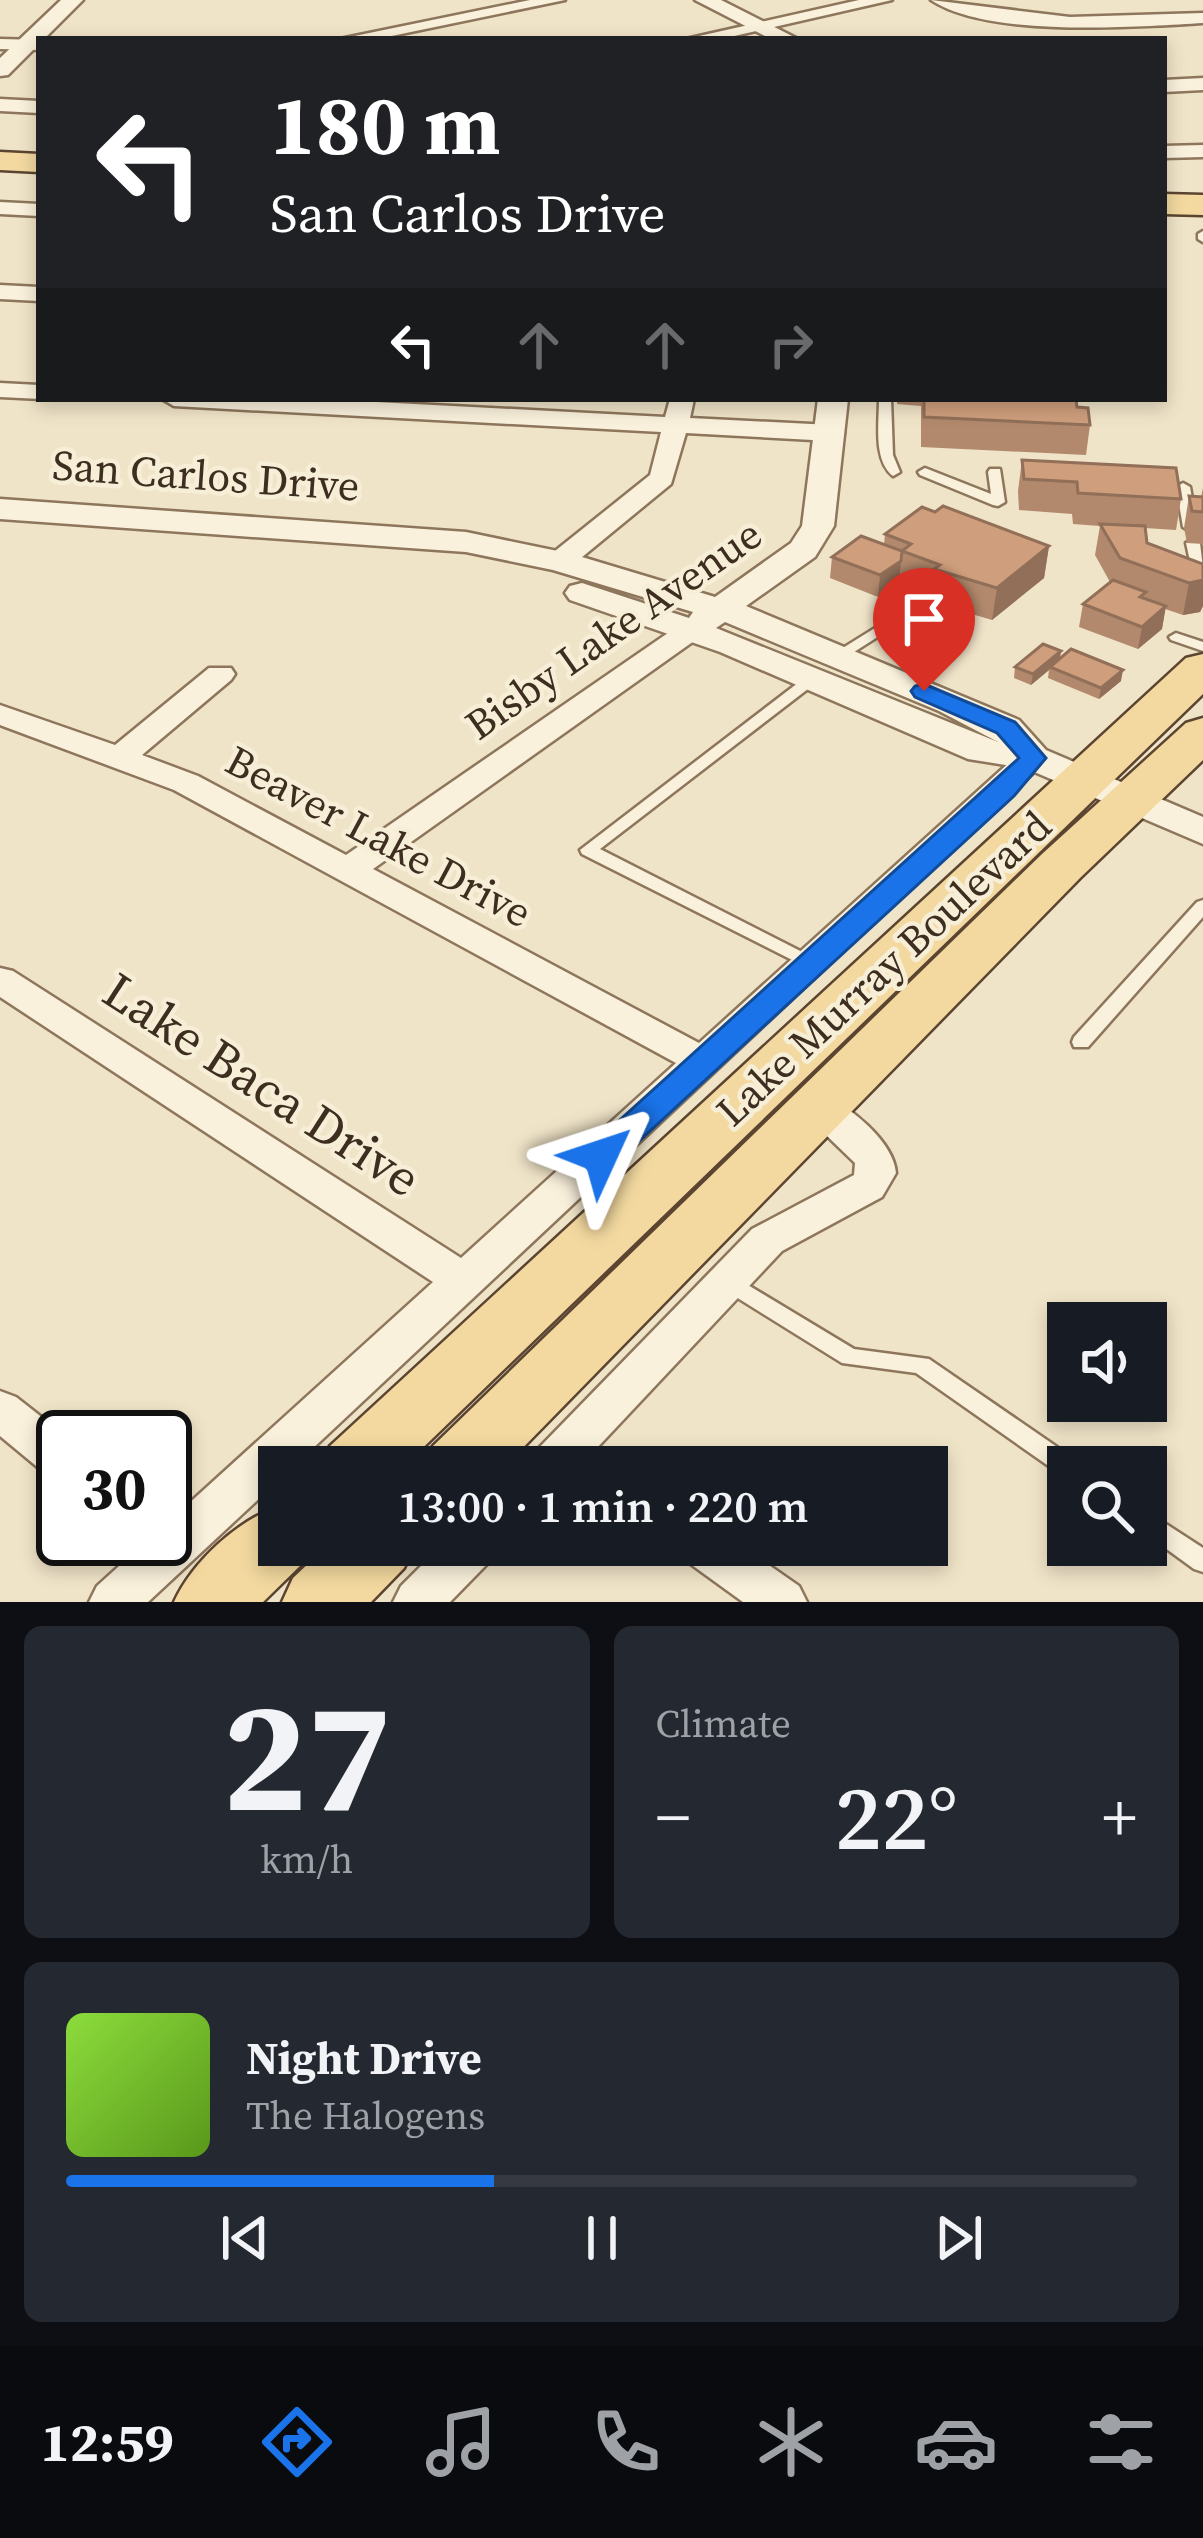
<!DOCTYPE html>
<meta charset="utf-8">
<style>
body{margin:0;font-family:"Source Serif 4",serif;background:#242831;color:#f1f3f6;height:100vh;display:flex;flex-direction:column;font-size:45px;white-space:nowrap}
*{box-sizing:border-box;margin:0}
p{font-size:39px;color:#9ea1a6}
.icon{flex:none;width:66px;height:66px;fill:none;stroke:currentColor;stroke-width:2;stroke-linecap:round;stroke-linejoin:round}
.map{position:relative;height:1602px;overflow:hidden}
.side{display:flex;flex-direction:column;gap:24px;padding:24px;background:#0d0f14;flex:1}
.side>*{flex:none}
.top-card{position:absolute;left:36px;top:36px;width:1131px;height:366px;border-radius:0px;box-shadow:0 6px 18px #0003;background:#202124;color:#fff;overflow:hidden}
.controls{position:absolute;left:1047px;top:1302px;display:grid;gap:24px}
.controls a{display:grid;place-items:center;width:120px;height:120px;border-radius:0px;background:#171b24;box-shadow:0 6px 18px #0003;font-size:60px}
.speed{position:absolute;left:36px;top:1410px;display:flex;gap:24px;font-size:60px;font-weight:700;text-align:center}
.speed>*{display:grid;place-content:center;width:156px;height:156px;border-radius:50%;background:#171b24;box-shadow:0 6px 18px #0003;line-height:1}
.speed .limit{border:6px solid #111;border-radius:18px;background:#fff;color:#111}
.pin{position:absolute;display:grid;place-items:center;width:102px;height:102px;color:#fff;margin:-123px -51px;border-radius:50% 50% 50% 0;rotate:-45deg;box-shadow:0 0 12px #0007}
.pin .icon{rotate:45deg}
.me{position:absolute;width:132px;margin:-66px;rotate:48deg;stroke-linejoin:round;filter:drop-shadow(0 0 9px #0008)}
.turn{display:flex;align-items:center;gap:42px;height:252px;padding:0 36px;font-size:54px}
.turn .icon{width:156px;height:156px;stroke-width:2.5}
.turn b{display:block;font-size:84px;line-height:102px}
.lanes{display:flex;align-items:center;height:114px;padding:0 36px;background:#0003;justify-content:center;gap:60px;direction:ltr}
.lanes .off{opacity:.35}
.big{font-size:90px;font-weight:600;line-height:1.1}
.side .card{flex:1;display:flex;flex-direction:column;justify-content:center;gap:18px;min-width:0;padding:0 42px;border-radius:18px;background:#242831}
.side .dial{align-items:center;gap:0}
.dial b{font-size:156px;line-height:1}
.song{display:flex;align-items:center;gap:36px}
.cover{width:144px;height:144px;border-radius:18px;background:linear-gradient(135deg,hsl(90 70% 55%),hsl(90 70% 35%))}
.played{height:12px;border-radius:6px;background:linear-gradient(90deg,#1a73e8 40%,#363941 40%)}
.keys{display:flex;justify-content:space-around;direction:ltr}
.heat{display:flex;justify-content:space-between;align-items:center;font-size:66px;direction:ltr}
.side .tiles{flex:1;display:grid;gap:24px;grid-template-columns:1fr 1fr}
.card:last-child{grid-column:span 2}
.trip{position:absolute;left:258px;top:1446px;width:690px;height:120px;border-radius:0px;background:#171b24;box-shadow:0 6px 18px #0003;font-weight:600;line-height:120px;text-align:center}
.tabs{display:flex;height:192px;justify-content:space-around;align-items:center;background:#090b0e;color:#9ea1a6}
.tabs .icon{width:84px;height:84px}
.tabs .current{color:#1a73e8}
.tabs b{font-size:54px;color:#f1f3f6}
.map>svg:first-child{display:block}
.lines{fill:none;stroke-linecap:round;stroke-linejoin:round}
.service-casing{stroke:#8d765c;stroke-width:5}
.minor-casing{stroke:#8d765c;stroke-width:5}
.tertiary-casing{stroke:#8d765c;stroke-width:5}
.primary-casing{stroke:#5b4430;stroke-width:5}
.service{fill:#faf1dc;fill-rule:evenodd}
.minor{fill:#faf1dc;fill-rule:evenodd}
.tertiary{fill:#faf1dc;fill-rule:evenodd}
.primary{fill:#f3d9a0;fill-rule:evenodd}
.wall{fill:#b2896c}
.shaded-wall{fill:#916f58}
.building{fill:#cf9f7d;stroke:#916f58;stroke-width:3}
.route{fill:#1a73e8;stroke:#114b97;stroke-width:3}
.labels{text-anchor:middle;stroke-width:9;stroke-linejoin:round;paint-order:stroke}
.street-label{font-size:42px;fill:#3d2e20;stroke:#f7eed8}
.near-street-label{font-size:51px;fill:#3d2e20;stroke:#f7eed8}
</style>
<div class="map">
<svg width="1203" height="1602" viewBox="0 0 1203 1602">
<rect width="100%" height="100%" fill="#f0e4c8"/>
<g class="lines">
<defs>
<path id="service" d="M1203 231V242L1198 239V234Z
M879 399H891L893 455 900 472 893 476C873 460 879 424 879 399Z
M925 468 991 494 988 472 990 469H1000L1005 502 998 506 993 505 920 475 918 472Z
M1183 483 1190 487 1197 527 1190 531 1183 527 1176 487Z
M1193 539 1200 543 1203 568 1191 566 1186 543Z
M915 603 920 604 922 607 920 610 843 659H833L830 656Z
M1176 633 1203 642V651L1171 640 1169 637Z
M812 674 820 679 817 682 600 849 818 960 821 964 818 968 812 970 582 854 580 850 807 676Z
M1203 900V917L1088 1047H1074L1072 1042 1074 1037 1197 902Z
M728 1273 854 1349 929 1359 1076 1460 1080 1467H1068V1477L1060 1474 916 1373 842 1363 720 1287 717 1281 720 1275Z
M1146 1511 1203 1548V1572L1194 1569 1146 1534Z"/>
<path id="minor" d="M530 0H565L377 39H340Z
M859 0H892L721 39H686Z
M931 0 1070 17 1203 13V23C1134 27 988 38 931 0Z
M0 39 39 40V50L0 49Z
M1203 78V90L1164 92V80Z
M0 99 39 101V113L0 111Z
M1203 145V157L1164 158V146Z
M0 202 39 204V216L0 214Z
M0 285 39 287V301L0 299Z
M0 383 39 385 41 399 0 397Z
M162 399H319L665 417 670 399H694L690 418 831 425 844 433 831 441 686 433 671 484 570 567 560 569 546 561 550 555 650 475 661 432 174 406Z
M691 621 706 630 701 636 373 869 699 1043 1022 751 1033 748 1049 758 293 1467H279V1480L148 1602H89L97 1586 149 1539H165V1525L433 1282 0 997V968L13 971 461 1258 676 1063 174 790 0 725V705L115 745 209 668H231L235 674 231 680 142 755 198 776 346 855 681 624Z
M818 1094C848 1103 894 1142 896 1173L882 1197 782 1251 579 1467H527L534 1453 752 1229 854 1175 855 1163 798 1108 804 1098Z
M0 1391 16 1397 67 1437 63 1481 47 1475 0 1436Z
M442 1545H498L491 1560 450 1602H393L401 1586Z
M678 1545H740L799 1586 807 1602H743L685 1560Z"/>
<path id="tertiary" d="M61 0H83L8 75 0 76V58Z
M695 0H721L798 39H771Z
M818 399H848L834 526 815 557 746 606 1019 720 1046 750 1203 817V844L1025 768 968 759 720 652 570 600 565 593 570 586 582 583 689 618 693 612 553 570 466 552 0 519V499L466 532 572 554 715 597 791 543 802 526ZM725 622 939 711 998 742 716 628Z"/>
<path id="primary" d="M0 152 39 154V172L0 170Z
M1164 194 1203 195V215L1164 214Z
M1203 654V694L403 1467H319L330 1446 1186 658Z
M1203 718V760L1080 878 504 1467H422L433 1446 1042 854 1186 723Z
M279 1506V1545H313L305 1561 263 1602H174C193 1561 237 1521 279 1506Z
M328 1545H415L404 1568 371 1602H282L293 1578Z"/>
</defs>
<!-- service casing -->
<use href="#service" class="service-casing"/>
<!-- minor casing -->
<use href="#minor" class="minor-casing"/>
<!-- tertiary casing -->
<use href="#tertiary" class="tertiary-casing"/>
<!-- primary casing -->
<use href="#primary" class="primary-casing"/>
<!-- service -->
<use href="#service" class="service"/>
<!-- minor -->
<use href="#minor" class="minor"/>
<!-- tertiary -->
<use href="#tertiary" class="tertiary"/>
<!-- primary -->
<use href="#primary" class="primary"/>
</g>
<!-- wall -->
<path class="wall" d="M897 399H1086H1076L1077 407 1090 425 1086 455 921 447V406L897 404Z
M1022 460 1181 499 1176 530 1145 528 1147 543 1203 564V606L1200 612 1183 615 1165 609 1162 629 1138 649 1079 627 1083 604 1110 582 1095 555 1100 526 1073 524 1072 514 1019 510 1018 491Z
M1203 488V544L1187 543 1184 528 1189 496 1201 497Z
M885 534 1049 546 1044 578 992 620 931 602V595L899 583 878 597 830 578 832 557 884 545Z
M1061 651 1060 659 1121 681 1099 699 1048 678 1049 670 1031 685 1014 678 1015 667Z"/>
<!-- shaded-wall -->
<path class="shaded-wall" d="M1049 546 1044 578 992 620 997 588Z
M901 561 899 583 878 597 880 575Z
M1203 580V606L1200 612 1183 615 1189 583Z
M1166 606 1162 629 1138 649 1142 627Z
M1061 651 1059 662 1050 667 1049 670 1031 685 1033 674Z
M1123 670 1121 681 1099 699 1101 688Z"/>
<!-- building -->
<path class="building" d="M924 399H1076L1077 407 1088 408 1090 425 924 417Z
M1022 460 1176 468 1181 499 1078 493 1077 482 1024 479Z
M1189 496 1203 497V512L1192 511Z
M943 506 1049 546 997 588 934 569 940 565 902 551 911 544 885 534 922 507 935 512Z
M1100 524 1145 526 1147 543 1203 564V580L1189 583 1120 558Z
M861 536 902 551 901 561 880 575 832 557Z
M1113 580 1146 592 1140 597 1166 606 1142 627 1083 604Z
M1043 644 1061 651 1033 674 1015 667Z
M1071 649 1123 670 1101 688 1050 667Z"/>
<!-- route -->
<path class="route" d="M924 684 1015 722 1046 758 1014 796 613 1165H589L584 1156 589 1148 1019 758 997 733 915 697 911 691 915 686Z"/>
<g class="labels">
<!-- street labels -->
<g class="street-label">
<text transform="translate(206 475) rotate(4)" y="15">San Carlos Drive</text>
<text transform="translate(613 629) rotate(-35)" y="15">Bisby Lake Avenue</text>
<text transform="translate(379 836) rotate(28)" y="15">Beaver Lake Drive</text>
<text transform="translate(883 968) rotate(-43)" y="15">Lake Murray Boulevard</text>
</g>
<!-- near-street labels -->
<g class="near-street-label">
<text transform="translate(262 1084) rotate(33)" y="18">Lake Baca Drive</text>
</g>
</g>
</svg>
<div class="controls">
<a><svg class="icon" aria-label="sound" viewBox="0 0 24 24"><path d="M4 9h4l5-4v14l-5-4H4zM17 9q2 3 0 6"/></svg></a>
<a><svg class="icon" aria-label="search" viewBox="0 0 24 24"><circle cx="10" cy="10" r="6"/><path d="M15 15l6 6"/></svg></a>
</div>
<div class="speed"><div class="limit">30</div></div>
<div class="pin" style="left:924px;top:691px;background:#d93025"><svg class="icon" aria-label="arrive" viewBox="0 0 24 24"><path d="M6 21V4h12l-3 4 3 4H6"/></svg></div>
<svg class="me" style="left:601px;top:1156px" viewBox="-20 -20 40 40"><path d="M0-17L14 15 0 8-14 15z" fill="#1a73e8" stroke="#fff" stroke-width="4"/></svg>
<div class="trip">13:00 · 1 min · 220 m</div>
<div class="top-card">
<div class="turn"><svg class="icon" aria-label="left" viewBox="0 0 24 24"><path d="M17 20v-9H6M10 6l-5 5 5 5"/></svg><div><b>180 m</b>San Carlos Drive</div></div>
<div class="lanes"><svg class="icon" aria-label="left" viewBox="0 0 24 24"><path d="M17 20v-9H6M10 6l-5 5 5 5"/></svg><svg class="icon off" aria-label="ahead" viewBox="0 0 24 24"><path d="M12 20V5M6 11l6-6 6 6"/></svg><svg class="icon off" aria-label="ahead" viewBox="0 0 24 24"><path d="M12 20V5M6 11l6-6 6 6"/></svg><svg class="icon off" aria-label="right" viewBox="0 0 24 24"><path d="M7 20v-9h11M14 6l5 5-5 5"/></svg></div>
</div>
</div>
<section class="side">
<div class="tiles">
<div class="card dial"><b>27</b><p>km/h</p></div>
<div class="card"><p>Climate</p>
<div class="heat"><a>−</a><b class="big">22°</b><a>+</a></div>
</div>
<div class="card">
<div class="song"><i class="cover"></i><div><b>Night Drive</b><p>The Halogens</p></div></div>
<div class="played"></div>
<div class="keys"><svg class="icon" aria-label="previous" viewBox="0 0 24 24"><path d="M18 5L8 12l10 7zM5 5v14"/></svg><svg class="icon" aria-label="pause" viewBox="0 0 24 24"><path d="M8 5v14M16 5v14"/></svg><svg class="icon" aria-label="next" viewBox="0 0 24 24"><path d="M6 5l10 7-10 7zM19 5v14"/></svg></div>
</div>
</div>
</section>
<nav class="tabs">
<b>12:59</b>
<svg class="icon current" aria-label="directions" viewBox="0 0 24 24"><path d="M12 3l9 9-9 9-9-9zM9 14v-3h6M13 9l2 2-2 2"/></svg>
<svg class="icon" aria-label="music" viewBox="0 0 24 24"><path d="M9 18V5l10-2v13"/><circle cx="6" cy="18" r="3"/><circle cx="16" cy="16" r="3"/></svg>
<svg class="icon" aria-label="phone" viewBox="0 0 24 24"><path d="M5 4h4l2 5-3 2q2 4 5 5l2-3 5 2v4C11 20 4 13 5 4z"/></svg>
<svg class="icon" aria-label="climate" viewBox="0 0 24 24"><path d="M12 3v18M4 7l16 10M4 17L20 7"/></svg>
<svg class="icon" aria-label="car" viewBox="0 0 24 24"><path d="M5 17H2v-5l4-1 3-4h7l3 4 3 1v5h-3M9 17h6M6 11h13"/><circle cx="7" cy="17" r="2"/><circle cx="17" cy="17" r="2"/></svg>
<svg class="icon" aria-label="filters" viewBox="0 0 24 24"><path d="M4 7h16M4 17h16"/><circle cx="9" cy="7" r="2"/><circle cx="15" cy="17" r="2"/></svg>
</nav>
